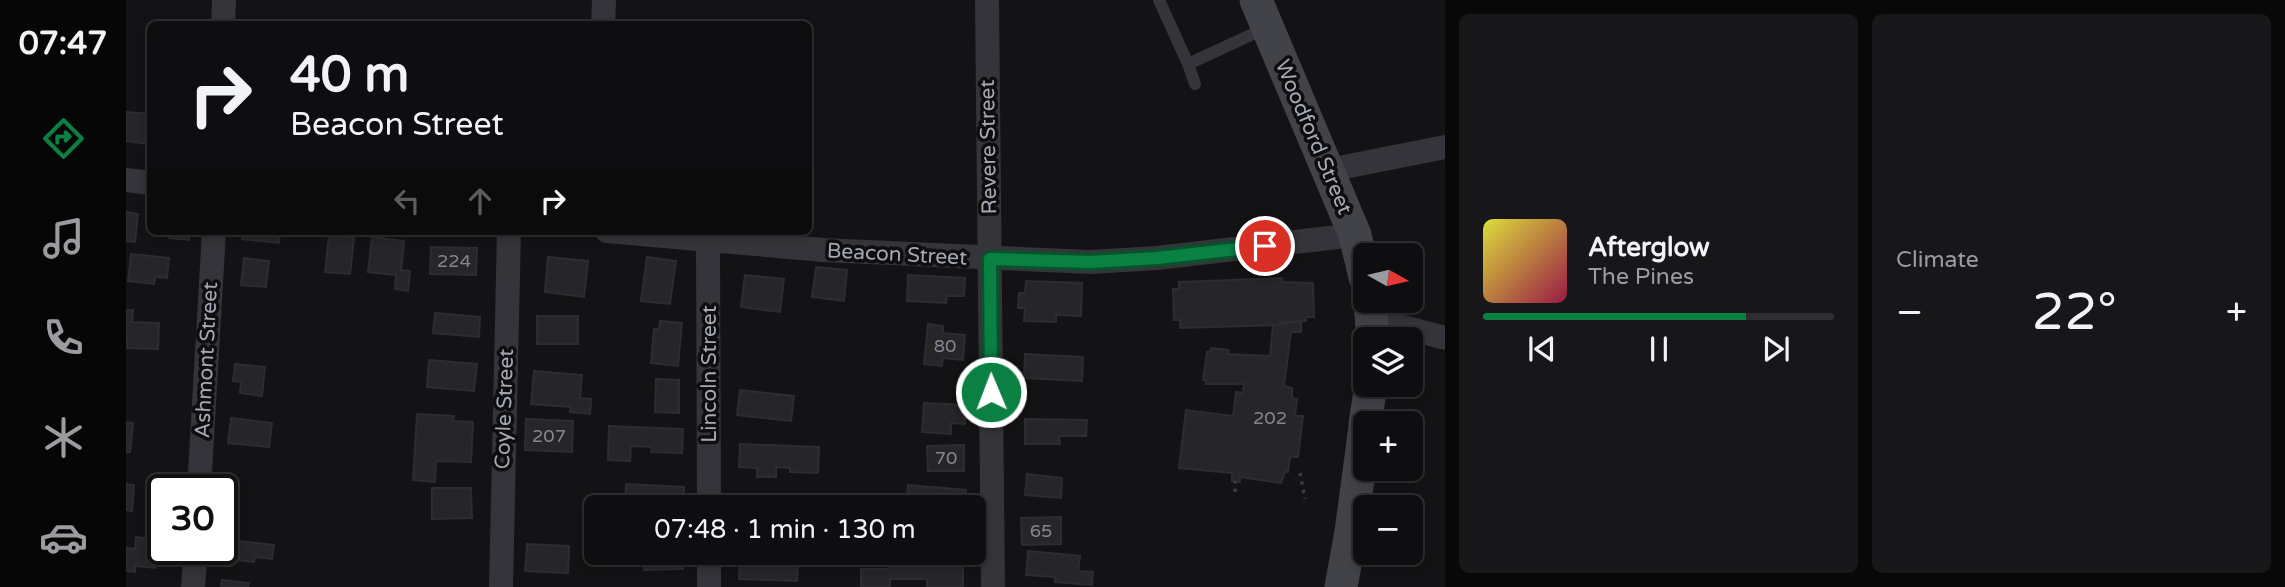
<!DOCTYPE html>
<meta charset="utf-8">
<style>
body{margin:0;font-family:"Varela Round",sans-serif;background:#171719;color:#f1f3f6;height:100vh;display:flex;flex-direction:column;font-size:26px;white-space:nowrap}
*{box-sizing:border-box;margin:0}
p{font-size:23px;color:#9b9c9f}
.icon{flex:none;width:38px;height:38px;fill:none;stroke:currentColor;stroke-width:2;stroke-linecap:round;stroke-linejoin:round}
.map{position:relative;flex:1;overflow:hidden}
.details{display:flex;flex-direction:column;gap:14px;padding:14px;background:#080809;width:840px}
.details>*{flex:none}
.top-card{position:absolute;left:21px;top:21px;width:665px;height:214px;border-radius:10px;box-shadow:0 4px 10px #0003,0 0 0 2px #2e2e30;background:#0e0e10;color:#f1f3f6;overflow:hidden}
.needle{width:46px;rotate:98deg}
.controls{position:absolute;left:1227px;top:243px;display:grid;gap:14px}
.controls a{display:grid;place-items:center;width:70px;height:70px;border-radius:10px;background:#0e0e10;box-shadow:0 4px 10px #0003,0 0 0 2px #2e2e30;font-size:35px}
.speed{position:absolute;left:21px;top:474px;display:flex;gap:14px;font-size:35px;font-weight:700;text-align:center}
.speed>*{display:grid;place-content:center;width:91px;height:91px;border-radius:50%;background:#0e0e10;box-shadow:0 4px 10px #0003,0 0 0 2px #2e2e30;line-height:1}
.speed .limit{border:4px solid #111;border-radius:10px;background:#fff;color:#111}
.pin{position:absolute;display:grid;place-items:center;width:60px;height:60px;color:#fff;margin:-30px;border:4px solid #fff;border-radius:50%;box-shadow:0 2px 7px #0007}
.me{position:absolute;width:77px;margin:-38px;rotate:359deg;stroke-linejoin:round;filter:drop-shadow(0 0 5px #0008)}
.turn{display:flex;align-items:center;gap:24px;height:147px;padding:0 28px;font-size:32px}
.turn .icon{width:91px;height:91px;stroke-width:2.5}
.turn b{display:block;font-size:49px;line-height:60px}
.lanes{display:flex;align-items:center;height:66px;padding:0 28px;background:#0003;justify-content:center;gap:35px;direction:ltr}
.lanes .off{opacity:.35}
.big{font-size:52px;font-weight:600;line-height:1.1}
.details .widget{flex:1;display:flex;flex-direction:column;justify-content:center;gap:10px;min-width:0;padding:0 24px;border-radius:10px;background:#171719}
.song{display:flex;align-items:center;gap:21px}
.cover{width:84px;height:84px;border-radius:10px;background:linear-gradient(135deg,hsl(60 70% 55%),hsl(340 70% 35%))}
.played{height:7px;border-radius:4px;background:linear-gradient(90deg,#0b8043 75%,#2e2e30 75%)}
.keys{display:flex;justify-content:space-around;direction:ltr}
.heat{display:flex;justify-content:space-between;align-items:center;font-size:38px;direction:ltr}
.details .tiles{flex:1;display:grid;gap:14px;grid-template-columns:repeat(2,1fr)}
.trip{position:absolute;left:458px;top:495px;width:402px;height:70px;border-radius:10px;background:#0e0e10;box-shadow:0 4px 10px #0003,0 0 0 2px #2e2e30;font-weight:600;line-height:70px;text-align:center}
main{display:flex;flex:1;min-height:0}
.tabs{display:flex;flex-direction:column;width:126px;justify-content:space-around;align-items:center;background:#060606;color:#9b9c9f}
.tabs .icon{width:49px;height:49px}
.tabs .on{color:#0b8043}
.tabs b{font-size:32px;color:#f1f3f6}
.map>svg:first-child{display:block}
.building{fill:#262629;stroke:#2d2d31;stroke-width:2}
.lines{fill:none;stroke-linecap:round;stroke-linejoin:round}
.path{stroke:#3a3b41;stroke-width:3.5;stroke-dasharray:3.5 5;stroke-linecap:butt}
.lane{stroke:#34343a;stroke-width:12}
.street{stroke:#34343a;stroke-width:24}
.secondary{stroke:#424349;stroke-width:33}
.route-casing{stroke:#07532c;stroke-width:18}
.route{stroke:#0b8043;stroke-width:12}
.labels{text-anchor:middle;stroke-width:7;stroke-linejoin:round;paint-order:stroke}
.number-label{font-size:18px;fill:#848791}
.street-label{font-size:21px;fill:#a5a8b5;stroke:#0e0e10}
</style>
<main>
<nav class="tabs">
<b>07:47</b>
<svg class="icon on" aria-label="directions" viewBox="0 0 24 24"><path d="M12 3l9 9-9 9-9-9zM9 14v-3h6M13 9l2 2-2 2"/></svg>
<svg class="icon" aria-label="music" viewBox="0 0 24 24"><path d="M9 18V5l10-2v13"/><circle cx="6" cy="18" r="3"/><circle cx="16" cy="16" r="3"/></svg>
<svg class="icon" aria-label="phone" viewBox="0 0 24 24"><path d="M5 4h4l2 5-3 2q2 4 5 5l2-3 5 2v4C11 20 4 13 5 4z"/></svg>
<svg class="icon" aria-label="climate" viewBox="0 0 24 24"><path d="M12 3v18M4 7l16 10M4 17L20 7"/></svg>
<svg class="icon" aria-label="car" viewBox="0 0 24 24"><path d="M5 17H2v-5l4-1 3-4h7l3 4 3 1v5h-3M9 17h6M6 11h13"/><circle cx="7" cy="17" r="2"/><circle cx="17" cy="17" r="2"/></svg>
</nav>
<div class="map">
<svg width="1319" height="587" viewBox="0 0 1319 587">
<rect width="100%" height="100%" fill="#131315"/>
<!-- building -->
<path class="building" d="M0 112 24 114 23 144 0 141Z
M0 212 12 214 9 242 0 241Z
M44 231H64L63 240 43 238Z
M117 231H154L153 243 116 239Z
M203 235 228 238 224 274 199 272Z
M246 237 278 241 275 270 284 271 282 291 269 289 270 275 242 272Z
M305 247 351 248 350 275 304 274Z
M5 254 43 258 41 278 29 277 28 284 2 281Z
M422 257 462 261 458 297 419 292Z
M521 257 550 261 544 304 515 301Z
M118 258 143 261 140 287 115 285Z
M690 267 721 270 718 301 686 297Z
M619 275 658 279 654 312 615 307Z
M782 275 839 278 838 296H821L820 303 781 301Z
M1156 278V282L1187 283 1188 317H1180V321L1154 322V325L1054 328V320H1048L1047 289H1053V282Z
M900 281 956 283 955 316 930 315V322L898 321 899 308H892L893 293H899Z
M0 310H7L6 322 33 323 32 349 1 348Z
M309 313 354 317 353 337 307 333Z
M411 316H452V344H411Z
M534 321 556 323 552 366 525 363 528 329H533Z
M1175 321V332H1165L1158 386 1166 388V398L1171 399 1169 416H1177L1172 457H1164L1162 472H1159L1155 483 1114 477V482L1106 481V473L1053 468 1060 410 1107 416 1110 392 1117 393 1118 384H1080V380H1077L1081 352H1084L1085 348 1103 350 1102 354 1144 356 1147 325Z
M802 324 817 326V333L839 335 837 360 817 358 816 366 798 364Z
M899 354 957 357 956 381 898 378Z
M303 360 351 364 348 391 301 387Z
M109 364 139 367 136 396 114 393 115 382 107 381Z
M408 371 456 375 454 398 465 399 464 414 444 412 445 407 405 404Z
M530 379 553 380V413L529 412Z
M614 390 668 396 665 421 611 415Z
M798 403 840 405 839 424 825 423V434L796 432Z
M291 414 328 416 327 421 347 422 345 462 310 461 309 482 287 480Z
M105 418 146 423 143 447 102 443Z
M400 419 447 421 446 452 399 450Z
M899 419 961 420 960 436H933L934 444H899Z
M0 422 7 423 4 452H0Z
M483 426 557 429 556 453 525 452 526 447 505 446 504 461 482 460Z
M614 444 693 447 692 473 664 472V468L650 467V477H631V468L613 467Z
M838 445V471H802L801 446Z
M901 474 936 478 935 498 899 495Z
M0 484 8 485 6 511 0 510Z
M500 484 558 487 557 508 499 505Z
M782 485 840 490 838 508H780Z
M306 488H345L346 518 306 519Z
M680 505V508H615V506Z
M935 517V544L896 545 895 518Z
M10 537 33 540 30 568 9 566V572L0 571V548L9 549Z
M104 540 148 545 146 559 129 557 128 562 102 559Z
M401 544 443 546 442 573 399 571Z
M902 551 954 556 952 571 967 572 966 585 929 582V577L900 575Z
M503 553H557V569L518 570 517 561H503Z
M614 554 652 555V559L672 560 671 581 613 579Z
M763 562 837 563V587H801V579H764V587H735V569H763Z
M96 580 123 583 122 587H95Z"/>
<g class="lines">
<!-- path -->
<path class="path" d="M1174 473 1179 499
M1109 492V481"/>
<!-- lane -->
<path class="lane" d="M1033 0 1062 64 1140 28
M1062 64 1069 84"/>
<!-- street -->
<path class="street" d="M861 0 867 587
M97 24 98 0
M477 24 478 0
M1203 170 1319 147
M0 180 24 183
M481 231 697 250 964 262 1031 258 1229 235
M582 241 583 508
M1247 319 1319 338
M73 490 88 231
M583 553V587
M67 587 70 550
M375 587 383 231"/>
<!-- secondary -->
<path class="secondary" d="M1130 0 1229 235 1239 277
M1244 301 1247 340
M1239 424 1245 385
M1215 587 1225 532 1239 427"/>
</g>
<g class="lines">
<defs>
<path id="route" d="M865 392 864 259 964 262 1031 258 1139 246"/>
</defs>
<!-- route casing -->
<use href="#route" class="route-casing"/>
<!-- route -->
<use href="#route" class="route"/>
</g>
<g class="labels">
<!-- number labels -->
<g class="number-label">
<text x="328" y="267">224</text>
<text x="819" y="352">80</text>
<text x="1144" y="424">202</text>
<text x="423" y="442">207</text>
<text x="820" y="464">70</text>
<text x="915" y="537">65</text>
</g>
<!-- street labels -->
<g class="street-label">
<text transform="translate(1188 137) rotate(67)" y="7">Woodford Street</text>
<text transform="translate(862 147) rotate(-91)" y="7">Revere Street</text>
<text transform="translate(771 254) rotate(3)" y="7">Beacon Street</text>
<text transform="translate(80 360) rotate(-87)" y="7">Ashmont Street</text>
<text transform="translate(583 374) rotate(-90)" y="7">Lincoln Street</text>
<text transform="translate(378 409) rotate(-88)" y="7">Coyle Street</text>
</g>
</g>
</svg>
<div class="controls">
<a><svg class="needle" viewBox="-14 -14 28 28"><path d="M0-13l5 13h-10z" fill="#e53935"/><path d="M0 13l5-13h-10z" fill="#9b9c9f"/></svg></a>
<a><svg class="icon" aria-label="layers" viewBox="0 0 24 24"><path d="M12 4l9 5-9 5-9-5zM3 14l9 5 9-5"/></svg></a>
<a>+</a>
<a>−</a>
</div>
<div class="speed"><div class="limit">30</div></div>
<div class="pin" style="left:1139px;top:246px;background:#d93025"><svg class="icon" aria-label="arrive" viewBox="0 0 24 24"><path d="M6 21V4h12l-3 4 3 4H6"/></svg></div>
<svg class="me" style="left:865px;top:392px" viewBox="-20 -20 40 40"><circle r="17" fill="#0b8043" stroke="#fff" stroke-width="3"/><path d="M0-11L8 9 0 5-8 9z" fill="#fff"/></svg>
<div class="trip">07:48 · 1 min · 130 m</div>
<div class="top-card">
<div class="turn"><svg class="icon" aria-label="right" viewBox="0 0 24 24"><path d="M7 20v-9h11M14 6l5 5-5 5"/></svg><div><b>40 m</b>Beacon Street</div></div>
<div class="lanes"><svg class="icon off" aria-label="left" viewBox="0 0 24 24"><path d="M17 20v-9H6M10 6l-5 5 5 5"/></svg><svg class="icon off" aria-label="ahead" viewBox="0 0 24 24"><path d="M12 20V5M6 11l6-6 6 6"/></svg><svg class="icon" aria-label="right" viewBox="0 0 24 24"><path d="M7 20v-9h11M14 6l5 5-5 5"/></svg></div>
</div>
</div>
<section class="details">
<div class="tiles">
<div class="widget">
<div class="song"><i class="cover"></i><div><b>Afterglow</b><p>The Pines</p></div></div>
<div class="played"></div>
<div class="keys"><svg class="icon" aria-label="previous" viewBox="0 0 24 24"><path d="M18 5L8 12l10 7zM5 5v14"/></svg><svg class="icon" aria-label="pause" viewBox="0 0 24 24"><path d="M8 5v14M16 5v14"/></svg><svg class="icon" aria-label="next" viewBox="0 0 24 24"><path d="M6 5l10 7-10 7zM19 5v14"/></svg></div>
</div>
<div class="widget"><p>Climate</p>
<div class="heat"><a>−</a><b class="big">22°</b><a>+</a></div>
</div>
</div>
</section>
</main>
